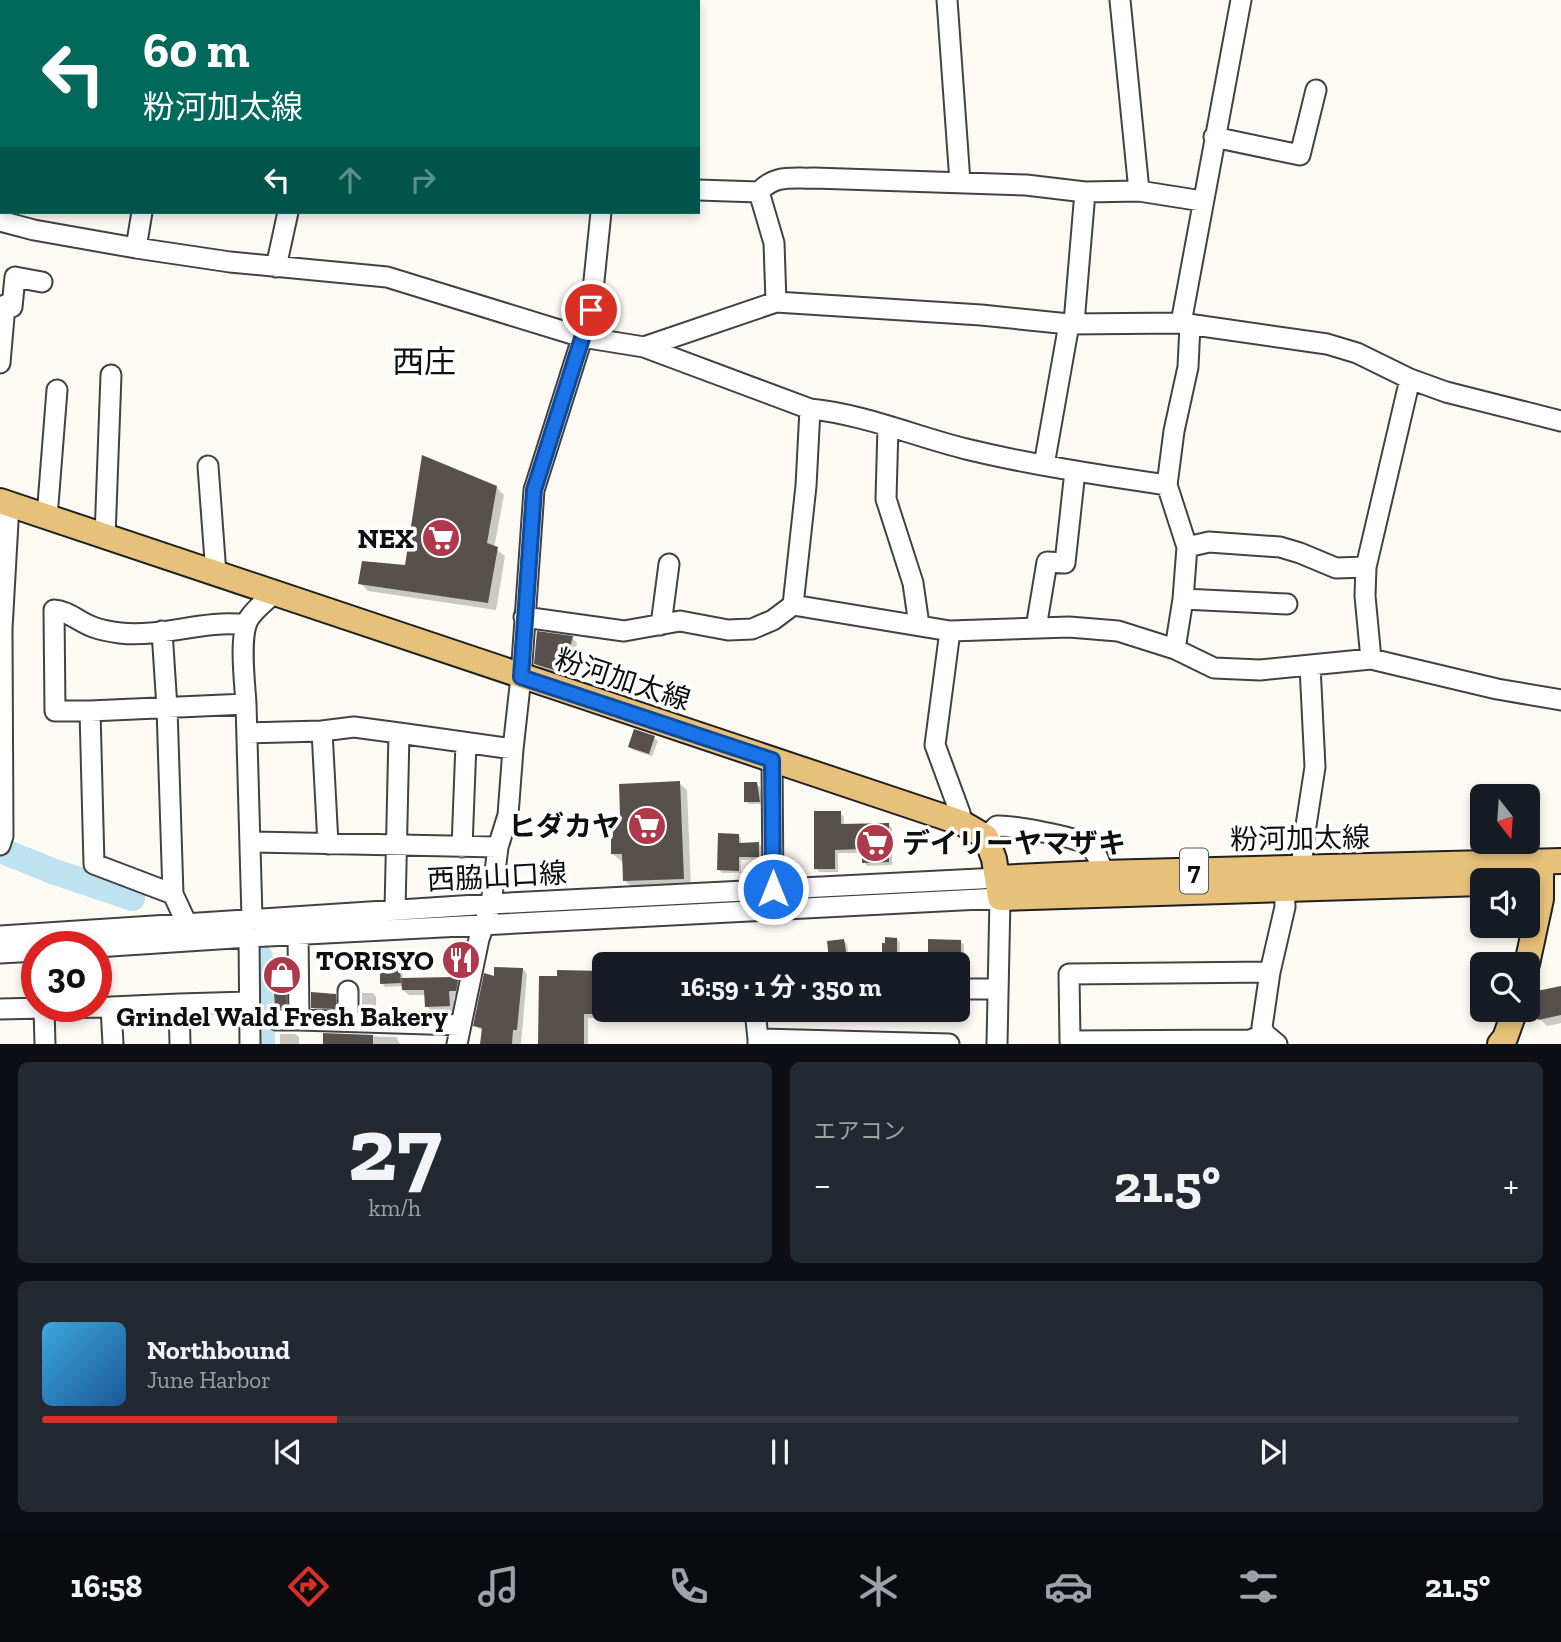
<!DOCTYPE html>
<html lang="ja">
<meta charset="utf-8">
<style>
body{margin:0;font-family:"Zilla Slab","Noto Sans JP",serif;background:#242831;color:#f1f3f6;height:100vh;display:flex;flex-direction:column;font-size:26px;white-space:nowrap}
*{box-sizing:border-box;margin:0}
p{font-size:23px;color:#9ea1a6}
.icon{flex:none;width:38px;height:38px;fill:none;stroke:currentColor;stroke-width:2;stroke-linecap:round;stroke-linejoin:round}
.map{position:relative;height:1044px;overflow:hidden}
.sheet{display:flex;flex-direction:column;gap:18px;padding:18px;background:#0d0f14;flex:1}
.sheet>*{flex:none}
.banner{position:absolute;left:0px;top:0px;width:700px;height:214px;box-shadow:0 4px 10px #0003;background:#00695c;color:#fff;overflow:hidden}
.needle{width:46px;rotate:163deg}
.fabs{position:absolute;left:1470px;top:784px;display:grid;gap:14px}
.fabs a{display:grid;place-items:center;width:70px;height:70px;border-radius:10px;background:#171b24;box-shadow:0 4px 10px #0003;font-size:35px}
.speed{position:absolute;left:21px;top:931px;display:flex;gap:14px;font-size:35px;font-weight:700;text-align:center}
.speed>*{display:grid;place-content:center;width:91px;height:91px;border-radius:50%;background:#171b24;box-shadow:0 4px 10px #0003;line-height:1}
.speed .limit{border:10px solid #d22;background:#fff;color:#111}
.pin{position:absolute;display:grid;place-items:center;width:60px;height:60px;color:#fff;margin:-30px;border:4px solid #fff;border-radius:50%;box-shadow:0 2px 7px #0007}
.me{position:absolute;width:77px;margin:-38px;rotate:0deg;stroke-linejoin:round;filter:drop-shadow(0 0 5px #0008)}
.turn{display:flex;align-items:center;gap:24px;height:147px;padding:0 28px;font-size:32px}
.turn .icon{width:91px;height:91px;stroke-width:2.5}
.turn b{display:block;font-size:49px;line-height:60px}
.lanes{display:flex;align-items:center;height:66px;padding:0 28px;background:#0003;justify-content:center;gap:35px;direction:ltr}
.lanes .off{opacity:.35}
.big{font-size:52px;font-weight:700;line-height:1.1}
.sheet .tile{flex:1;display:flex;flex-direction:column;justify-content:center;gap:10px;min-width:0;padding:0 24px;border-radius:10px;background:#242831}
.sheet .dial{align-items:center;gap:0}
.dial b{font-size:91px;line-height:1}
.song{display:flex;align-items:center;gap:21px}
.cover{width:84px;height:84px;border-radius:10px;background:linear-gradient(135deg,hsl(200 70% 55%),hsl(210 70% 35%))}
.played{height:7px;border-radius:4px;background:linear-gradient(90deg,#d93025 20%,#363941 20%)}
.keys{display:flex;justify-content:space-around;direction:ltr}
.heat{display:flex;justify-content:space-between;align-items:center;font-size:38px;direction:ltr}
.sheet .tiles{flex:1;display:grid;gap:18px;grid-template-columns:1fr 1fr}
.tile:last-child{grid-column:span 2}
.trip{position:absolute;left:592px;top:952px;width:378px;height:70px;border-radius:10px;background:#171b24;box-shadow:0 4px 10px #0003;font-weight:700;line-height:70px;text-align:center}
.tabs{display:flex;height:112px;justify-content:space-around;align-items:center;background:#090b0e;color:#9ea1a6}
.tabs .icon{width:49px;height:49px}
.tabs .current{color:#d93025}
.tabs b{font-size:32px;color:#f1f3f6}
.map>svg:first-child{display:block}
.shadow{fill:#0003}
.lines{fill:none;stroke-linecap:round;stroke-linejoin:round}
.river{stroke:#bee2ef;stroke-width:26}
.building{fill:#57504d}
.minor-casing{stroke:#424242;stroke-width:23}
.major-casing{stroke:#202020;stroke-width:28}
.minor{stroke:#fff;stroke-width:19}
.major{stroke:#e7c17a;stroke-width:24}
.rail-casing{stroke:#ae394b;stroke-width:7}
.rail{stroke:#fff;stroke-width:4.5;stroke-dasharray:13;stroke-linecap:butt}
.route-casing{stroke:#114b97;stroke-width:18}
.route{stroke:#1a73e8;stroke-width:12}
.labels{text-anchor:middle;stroke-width:7;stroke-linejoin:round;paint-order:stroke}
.shield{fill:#fff;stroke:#575757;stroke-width:2}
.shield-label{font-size:26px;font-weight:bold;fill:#0f0f0f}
.poi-label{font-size:28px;font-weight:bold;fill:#0f0f0f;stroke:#fff;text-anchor:end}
.street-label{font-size:28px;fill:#0f0f0f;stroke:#fff}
.quarter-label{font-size:32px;fill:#0f0f0f;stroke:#fff}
</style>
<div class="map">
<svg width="1561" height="1044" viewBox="0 0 1561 1044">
<rect width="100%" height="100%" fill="#fdfaf4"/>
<!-- shadow -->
<path class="shadow" d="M496 487 504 495 494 548 505 556 496 610 368 591 360 583 406 567Z
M572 638 577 643 570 678 542 669 536 663Z
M654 738 658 741 652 756 633 750 630 747Z
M679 783 687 790 691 886 633 888 625 881 624 861H621L613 854Z
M756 784 760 787 763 804H749L746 801Z
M840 813 844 817V826L888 824 892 828V865L867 866 864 862V853H838V872H819L816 868Z
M738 835 741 838V844H759L762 847V859L741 860V873H722L719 870Z
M897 939 900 943 899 964H887L883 960Z
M844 941 847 944 849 961 834 963 831 960Z
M961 942 964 945V967H957V964L930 963Z
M398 954 402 957 403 980 456 979 462 957 468 962 461 996H454L455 1011 432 1012 427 1006 426 995H409L403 990V986L385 987 382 983Z
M285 964 289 967V1011H280L277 1007Z
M523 969 527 974 521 1044H482L483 1031 475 1026 496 978Z
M540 978 604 1010H640V1018H588V1044H540Z
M1561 988V1023L1547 1026 1540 1019Z
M362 993H373L376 997V1013L365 1012 362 1009Z
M335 996 338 1000V1012L316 1011 313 1007Z
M280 1034H295L299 1037V1044H280Z
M325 1035 396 1037 400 1044H325Z"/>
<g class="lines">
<!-- river -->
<path class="river" d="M0 850 55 872 132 898
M260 957 262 1044"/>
</g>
<!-- building -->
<path class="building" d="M422 455 497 486 487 543 498 547 488 603 358 584 362 561 405 565Z
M537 631 573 636 564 673 534 664Z
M634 729 655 736 649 754 628 747Z
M680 781 684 879 623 881 622 854H611V838L613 837 612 815H620L619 784Z
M744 782H757L760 802H744Z
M814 811H841V824L889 823V862L862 863V849L835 850V869H814Z
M718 833 739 834V843L759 842V857H739V871L717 870Z
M885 937 897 938V961H882V943H885Z
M844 939 847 958 829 960 827 941Z
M928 939 961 940V965L928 964Z
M399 952 401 983 380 984V953Z
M453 955H463L456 991H449L450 1006 425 1007 424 990H402L401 978 454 977Z
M286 962 287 1008H275L272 963Z
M494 967 523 968 517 1030H513L512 1044H480L482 1028 473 1026 484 973 494 976Z
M557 970 604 971V1014H584V1044H538L539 976H557Z
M1561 986V1015L1538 1020 1532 992Z
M311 992 336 994V1009L311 1008Z
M323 1033 373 1035V1044H323Z"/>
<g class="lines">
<defs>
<path id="minor" d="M172 0V2
M210 0V2
M498 0V2
M654 0V2
M947 0 960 182
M1120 0 1139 191
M30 2V0
M81 2V0
M0 27H2
M1214 137 1300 155 1316 90
M698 190 759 192C775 174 792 179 814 178L1026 185 1085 192 1139 191 1202 201
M0 221 34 230 136 248 230 262 387 277 582 337 644 347 810 409C863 414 914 436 966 449 1032 465 1099 475 1167 485
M136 248 142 212
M276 267 288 212
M776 302 981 315 1069 324 1181 323 1327 344 1357 353 1410 379 1446 392 1561 421
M1074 323 1085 192
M1181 323 1241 0
M644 347 776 302 774 243 759 192
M0 363 5 305 12 307 15 277 42 282
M888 426 886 499 913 583 919 625
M1044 465 1069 324
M208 466 216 574
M47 517 57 390
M105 537 111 375
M1187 547 1209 542 1280 547 1300 553 1336 568 1366 567
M1183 599 1287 604
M793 605 806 486 810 409
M524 617 624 631 680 621 728 630 752 629 773 620 793 605 950 631 1069 627 1118 631 1175 649 1214 668 1260 670 1371 659 1497 689 1561 700
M661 625 669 564
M1036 628 1047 562 1065 563 1075 471
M162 631 167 708 173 894 186 922
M950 631 935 745 960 813 962 823
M1175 649 1183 599 1187 547 1167 485 1174 431 1188 367 1190 325
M1371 659 1365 596 1366 567 1410 379
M246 704C245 683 238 633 250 617 256 608 266 601 274 593
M90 711 246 704 252 918
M322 731 354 727 399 733 395 910
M247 733 322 731 328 844
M399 733 513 749 521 677 534 490 591 310 601 212
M772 760 773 889
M986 837 997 826C1011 825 1075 837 1086 844 1096 850 1101 863 1102 873
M250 842 498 847 508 815 513 749
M0 845 3 836 2 629 9 504
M462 847 466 743
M1302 868 1303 845 1315 767 1310 666
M173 894 94 864 90 711H55L54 610C69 611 79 622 93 627 101 630 112 632 120 633 162 638 205 619 246 625
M298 934 299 1020 460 1025
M0 936 491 904 998 878
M249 937 250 1044
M96 947 249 937 1000 898 997 1044
M0 953 37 951
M957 989H998
M179 1004 248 1002
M111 1007 179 1004 180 1044
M44 1008 111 1007 113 1044
M0 1009 44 1008 45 1044
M755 1010 758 1039
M277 1020H299
M348 1021V991
M1265 1034 1250 1040 1070 1041 1069 974 1270 972
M457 1044 479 939 491 904 498 847
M758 1044V1039L949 1044
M1277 1044 1265 1034 1262 1027 1270 972 1285 907 1284 875"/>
<path id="major" d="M0 501 962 823 986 837 994 859 1000 898 1482 883
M998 878 1102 873 1561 861
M1527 964 1541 899V862
M1500 1044 1505 1038 1515 1010"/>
</defs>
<!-- minor casing -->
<use href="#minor" class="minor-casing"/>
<!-- major casing -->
<use href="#major" class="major-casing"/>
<!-- minor -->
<use href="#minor" class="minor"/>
<!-- major -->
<use href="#major" class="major"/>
<defs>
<path id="rail" d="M683 2 696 0
M0 89H2"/>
</defs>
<!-- rail casing -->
<use href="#rail" class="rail-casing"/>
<!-- rail -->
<use href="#rail" class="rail"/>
</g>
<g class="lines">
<defs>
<path id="route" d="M591 310 534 490 521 677 772 760 773 889"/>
</defs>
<!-- route casing -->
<use href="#route" class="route-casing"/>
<!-- route -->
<use href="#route" class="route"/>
</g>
<!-- icons -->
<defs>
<symbol id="supermarket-disc" viewBox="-11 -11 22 22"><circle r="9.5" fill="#ae394b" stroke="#fff"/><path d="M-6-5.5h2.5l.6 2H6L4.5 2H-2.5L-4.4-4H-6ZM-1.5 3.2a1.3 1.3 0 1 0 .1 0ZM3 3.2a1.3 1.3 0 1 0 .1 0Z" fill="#fff"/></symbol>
<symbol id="restaurant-disc" viewBox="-11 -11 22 22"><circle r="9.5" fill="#ae394b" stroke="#fff"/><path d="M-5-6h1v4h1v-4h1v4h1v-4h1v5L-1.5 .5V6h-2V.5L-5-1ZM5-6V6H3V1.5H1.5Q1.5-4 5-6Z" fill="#fff"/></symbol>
<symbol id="shop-disc" viewBox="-11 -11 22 22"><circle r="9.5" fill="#ae394b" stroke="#fff"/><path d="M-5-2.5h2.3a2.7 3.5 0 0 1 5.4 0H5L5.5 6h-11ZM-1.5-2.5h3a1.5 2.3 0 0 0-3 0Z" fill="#fff"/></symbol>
</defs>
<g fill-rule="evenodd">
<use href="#supermarket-disc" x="419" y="516" width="44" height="44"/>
<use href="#supermarket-disc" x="625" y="804" width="44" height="44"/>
<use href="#supermarket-disc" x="853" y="821" width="44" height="44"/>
<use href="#restaurant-disc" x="439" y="938" width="44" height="44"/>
<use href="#shop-disc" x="260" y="953" width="44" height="44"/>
</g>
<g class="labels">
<!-- shield labels -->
<rect class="shield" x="1180" y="848.5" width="28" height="45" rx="5"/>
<g class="shield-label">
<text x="1194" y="880">7</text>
</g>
<!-- poi labels -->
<g class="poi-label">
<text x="414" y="548">NEX</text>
<text x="620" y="836">ヒダカヤ</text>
<text x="902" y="853" text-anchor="start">デイリーヤマザキ</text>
<text x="434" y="970">TORISYO</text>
<text x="282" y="1026" text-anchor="middle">Grindel Wald Fresh Bakery</text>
</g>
<!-- street labels -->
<g class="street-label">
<text transform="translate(623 679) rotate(18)" y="10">粉河加太線</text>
<text transform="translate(1300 838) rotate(-1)" y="10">粉河加太線</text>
<text transform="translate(497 876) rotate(-3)" y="10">西脇山口線</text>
</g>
<!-- quarter labels -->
<g class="quarter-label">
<text x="424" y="373">西庄</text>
</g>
</g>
</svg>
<div class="fabs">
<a><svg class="needle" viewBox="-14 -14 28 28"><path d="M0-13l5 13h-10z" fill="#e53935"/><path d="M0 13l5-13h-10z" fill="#9ea1a6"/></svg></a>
<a><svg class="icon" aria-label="sound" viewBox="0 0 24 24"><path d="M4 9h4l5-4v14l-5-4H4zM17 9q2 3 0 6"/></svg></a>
<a><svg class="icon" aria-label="search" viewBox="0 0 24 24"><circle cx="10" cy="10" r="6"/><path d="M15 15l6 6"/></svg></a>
</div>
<div class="speed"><div class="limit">30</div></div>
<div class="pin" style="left:591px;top:310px;background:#d93025"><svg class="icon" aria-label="arrive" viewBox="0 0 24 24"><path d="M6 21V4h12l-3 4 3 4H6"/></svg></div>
<svg class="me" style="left:773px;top:889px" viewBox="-20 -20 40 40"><circle r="17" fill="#1a73e8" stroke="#fff" stroke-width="3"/><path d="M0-11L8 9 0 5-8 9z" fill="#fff"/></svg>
<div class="trip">16:59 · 1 分 · 350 m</div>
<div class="banner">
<div class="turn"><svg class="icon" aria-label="left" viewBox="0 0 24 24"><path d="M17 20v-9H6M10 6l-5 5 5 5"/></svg><div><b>60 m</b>粉河加太線</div></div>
<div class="lanes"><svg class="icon" aria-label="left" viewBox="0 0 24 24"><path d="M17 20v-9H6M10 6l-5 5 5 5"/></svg><svg class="icon off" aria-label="ahead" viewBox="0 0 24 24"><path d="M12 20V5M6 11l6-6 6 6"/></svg><svg class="icon off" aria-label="right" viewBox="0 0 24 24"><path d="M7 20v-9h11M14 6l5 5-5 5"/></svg></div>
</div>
</div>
<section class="sheet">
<div class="tiles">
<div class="tile dial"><b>27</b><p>km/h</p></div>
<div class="tile"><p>エアコン</p>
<div class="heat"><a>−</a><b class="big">21.5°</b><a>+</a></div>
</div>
<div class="tile">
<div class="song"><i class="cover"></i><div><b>Northbound</b><p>June Harbor</p></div></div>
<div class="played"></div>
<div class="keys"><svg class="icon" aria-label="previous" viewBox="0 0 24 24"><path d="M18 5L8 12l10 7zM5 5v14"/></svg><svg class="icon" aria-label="pause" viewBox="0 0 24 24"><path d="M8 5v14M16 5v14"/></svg><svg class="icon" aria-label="next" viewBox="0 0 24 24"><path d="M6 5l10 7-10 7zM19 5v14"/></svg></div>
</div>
</div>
</section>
<nav class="tabs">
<b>16:58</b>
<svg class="icon current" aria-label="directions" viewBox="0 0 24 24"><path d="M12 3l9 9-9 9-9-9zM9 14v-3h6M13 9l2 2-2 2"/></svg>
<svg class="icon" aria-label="music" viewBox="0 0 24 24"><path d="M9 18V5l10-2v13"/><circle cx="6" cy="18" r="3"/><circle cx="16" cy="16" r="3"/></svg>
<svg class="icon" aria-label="phone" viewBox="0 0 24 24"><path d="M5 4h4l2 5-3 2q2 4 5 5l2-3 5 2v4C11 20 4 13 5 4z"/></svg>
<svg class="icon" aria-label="climate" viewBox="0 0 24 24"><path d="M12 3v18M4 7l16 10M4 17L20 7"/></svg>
<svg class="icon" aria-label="car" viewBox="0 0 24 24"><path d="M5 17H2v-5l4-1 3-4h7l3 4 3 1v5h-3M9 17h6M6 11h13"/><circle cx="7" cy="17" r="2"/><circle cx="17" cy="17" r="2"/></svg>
<svg class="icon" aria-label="filters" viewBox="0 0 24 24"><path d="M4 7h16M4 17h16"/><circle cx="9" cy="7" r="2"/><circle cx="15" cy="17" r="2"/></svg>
<b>21.5°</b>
</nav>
